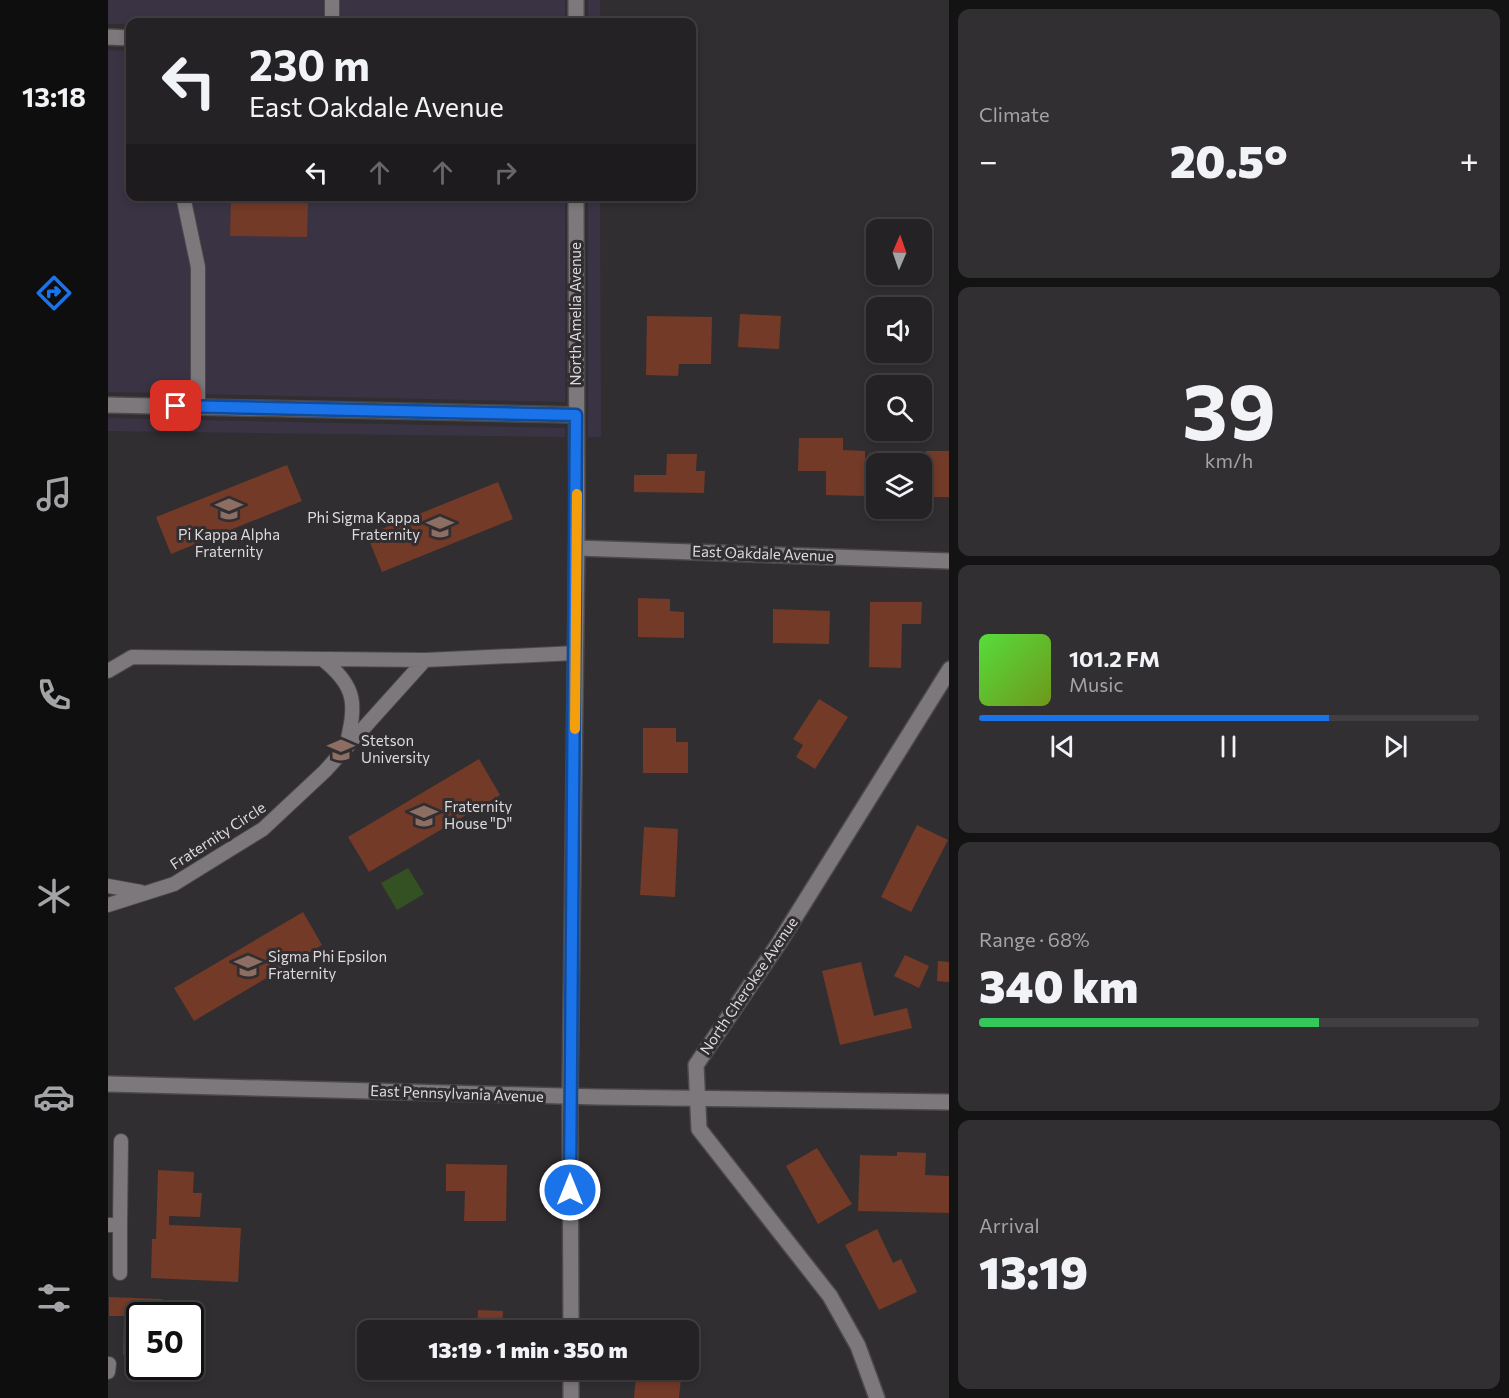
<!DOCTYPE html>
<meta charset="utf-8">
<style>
body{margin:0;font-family:Commissioner,sans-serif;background:#312f32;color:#f1f3f6;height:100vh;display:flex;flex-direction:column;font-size:22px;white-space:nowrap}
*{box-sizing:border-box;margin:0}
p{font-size:20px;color:#a3a4a7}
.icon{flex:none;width:33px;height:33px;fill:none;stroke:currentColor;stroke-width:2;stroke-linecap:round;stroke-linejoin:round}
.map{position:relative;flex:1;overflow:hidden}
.panel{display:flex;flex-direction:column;gap:9px;padding:9px;background:#141314;width:560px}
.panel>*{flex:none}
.banner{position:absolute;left:18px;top:18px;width:570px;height:183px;border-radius:12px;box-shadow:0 3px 9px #0003,0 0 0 2px #423f42;background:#252225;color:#f1f3f6;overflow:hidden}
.needle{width:39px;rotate:2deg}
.buttons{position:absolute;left:758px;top:219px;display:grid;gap:12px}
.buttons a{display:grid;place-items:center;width:66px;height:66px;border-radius:12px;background:#252225;box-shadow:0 3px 9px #0003,0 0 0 2px #423f42;font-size:30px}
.speed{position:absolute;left:18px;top:1302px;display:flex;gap:12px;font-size:30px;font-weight:700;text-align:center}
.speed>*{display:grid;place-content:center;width:78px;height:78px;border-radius:50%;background:#252225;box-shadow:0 3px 9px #0003,0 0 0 2px #423f42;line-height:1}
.speed .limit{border:3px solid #111;border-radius:9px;background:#fff;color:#111}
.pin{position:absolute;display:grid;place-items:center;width:51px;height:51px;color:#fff;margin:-26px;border-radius:12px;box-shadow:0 3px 9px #0006}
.me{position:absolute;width:66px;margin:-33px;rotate:0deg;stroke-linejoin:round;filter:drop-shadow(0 0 4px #0008)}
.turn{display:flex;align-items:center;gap:21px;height:126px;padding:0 24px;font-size:27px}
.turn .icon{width:78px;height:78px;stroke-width:2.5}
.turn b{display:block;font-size:42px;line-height:51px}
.lanes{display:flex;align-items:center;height:57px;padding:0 24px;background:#0003;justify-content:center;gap:30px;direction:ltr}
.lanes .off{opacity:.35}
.big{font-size:45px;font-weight:800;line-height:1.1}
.panel .tile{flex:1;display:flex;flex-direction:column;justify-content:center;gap:9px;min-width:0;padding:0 21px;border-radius:12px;background:#312f32}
.panel .dial{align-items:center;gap:0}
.dial b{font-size:78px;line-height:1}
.song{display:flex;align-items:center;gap:18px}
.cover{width:72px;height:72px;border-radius:9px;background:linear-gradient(135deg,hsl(110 70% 55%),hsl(80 70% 35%))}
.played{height:6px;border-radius:3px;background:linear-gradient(90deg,#1a73e8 70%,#423f42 70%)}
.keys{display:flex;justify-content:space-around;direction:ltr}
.heat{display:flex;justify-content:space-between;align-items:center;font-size:33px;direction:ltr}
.charge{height:9px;border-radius:4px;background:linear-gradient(90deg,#34c759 68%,#423f42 0)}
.trip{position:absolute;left:249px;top:1320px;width:342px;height:60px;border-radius:12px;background:#252225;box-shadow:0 3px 9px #0003,0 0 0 2px #423f42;font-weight:800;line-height:60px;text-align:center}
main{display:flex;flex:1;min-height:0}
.tab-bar{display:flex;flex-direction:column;width:108px;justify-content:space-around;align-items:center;background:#0f0e0f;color:#a3a4a7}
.tab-bar .icon{width:42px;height:42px}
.tab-bar .selected{color:#1a73e8}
.tab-bar b{font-size:27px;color:#f1f3f6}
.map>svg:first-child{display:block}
.commercial{fill:#3a3344}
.green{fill:#345123}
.building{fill:#723a27}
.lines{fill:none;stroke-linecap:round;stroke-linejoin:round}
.lane-casing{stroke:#4c494c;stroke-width:16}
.street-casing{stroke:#4c494c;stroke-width:18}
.secondary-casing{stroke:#4c494c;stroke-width:18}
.lane{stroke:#7c787b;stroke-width:14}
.street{stroke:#7c787b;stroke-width:15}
.secondary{stroke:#7c787b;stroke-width:15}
.route-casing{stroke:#114b97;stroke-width:15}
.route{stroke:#1a73e8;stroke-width:10}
.slow{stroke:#f59e0b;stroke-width:10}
.labels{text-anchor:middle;stroke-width:6;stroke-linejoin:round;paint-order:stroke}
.street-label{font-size:15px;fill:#dddbdd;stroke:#312e31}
.poi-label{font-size:15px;fill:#dddbdd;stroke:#312e31;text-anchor:start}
</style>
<main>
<nav class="tab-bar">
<b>13:18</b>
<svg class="icon selected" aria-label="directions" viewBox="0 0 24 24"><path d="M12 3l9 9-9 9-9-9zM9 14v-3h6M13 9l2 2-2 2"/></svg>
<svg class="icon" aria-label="music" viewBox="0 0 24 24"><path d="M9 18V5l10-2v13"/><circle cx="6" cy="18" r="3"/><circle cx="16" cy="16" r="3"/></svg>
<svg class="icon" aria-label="phone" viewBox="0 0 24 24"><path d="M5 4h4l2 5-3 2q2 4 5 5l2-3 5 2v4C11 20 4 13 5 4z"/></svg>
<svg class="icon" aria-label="climate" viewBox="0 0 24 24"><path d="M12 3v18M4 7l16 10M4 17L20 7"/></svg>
<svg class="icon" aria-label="car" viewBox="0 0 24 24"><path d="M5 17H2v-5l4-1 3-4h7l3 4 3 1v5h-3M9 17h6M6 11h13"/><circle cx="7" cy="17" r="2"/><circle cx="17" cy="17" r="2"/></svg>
<svg class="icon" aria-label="filters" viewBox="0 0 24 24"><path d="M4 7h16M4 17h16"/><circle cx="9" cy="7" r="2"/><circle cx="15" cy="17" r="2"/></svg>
</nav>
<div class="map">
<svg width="842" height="1398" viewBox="0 0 842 1398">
<rect width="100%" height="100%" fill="#312e31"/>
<!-- commercial -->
<path class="commercial" d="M0 0H457V22L0 24Z
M480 0H492V22H480Z
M0 50 22 51V196L457 197V402L0 392Z
M480 197H492L493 437H480Z
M0 418 457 428V437L0 431Z"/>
<!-- green -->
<path class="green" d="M300 868 316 894 289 910 273 883Z"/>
<!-- building -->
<path class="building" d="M123 196H148V202L200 203 199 237 122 236Z
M632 314 673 316 671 349 630 347Z
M539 316 604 317 603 364H571L570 376 538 375Z
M691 438H735V450L757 451V496L718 495V471H690Z
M818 451H842V497H818Z
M559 454H589L588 471H597L596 493 526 492V475H558Z
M179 465 194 501 63 554 48 517Z
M390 482 405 519 274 572 259 535Z
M530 598 562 599V611L576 612V638L530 637Z
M762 602H814L813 624H794L793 668 761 667Z
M665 609 722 611 721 644 665 643Z
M711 699 740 717 707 769 688 757 695 745 685 739Z
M535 728H568V742H580V773H535Z
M371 759 392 795 261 872 240 837Z
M809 825 840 840 803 912 773 897Z
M536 827 570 829 567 897 532 895Z
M195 912 214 945 86 1021 66 988Z
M797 955 821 966 811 988 786 976Z
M830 961 842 962V982L829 981Z
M753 962 766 1016 799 1008 804 1028 732 1045 714 971Z
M709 1148 744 1204 710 1224 678 1166Z
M789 1152 818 1153 817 1175 842 1176V1213L750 1211 752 1155 789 1156Z
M338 1164 399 1165 398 1221H356L357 1191H338Z
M50 1170 86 1172 85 1193H94L92 1217 61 1216V1225L133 1228 130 1282 43 1278 44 1239H48Z
M769 1229 785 1263 793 1259 809 1292 771 1310 737 1245Z
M1 1297 54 1299 53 1316H32V1355H15L16 1316H1Z
M370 1310 395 1311 394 1330H369Z
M329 1370H393V1380L329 1377Z
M528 1375 573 1378 571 1398H526Z"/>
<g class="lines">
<defs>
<path id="lane" d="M224 22V0
M75 196 90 267V407
M214 659C250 687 248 705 238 747
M0 671 24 657 317 660 468 653
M0 886 33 892
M0 905 66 884 155 829 217 771 317 660
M0 1225H12L13 1141
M12 1273V1225
M0 1372 1 1364"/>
<path id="street" d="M0 37 22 38
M0 405 468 415
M469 548 842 561
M769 1398 750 1346 722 1296 591 1129 588 1065 671 943 842 669"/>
<path id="secondary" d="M468 0V22
M0 1084 490 1097 842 1102
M463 1330 462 1097 469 537 468 196
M463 1370V1398"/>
</defs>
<!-- lane casing -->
<use href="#lane" class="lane-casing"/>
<!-- street casing -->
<use href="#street" class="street-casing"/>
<!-- secondary casing -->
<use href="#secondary" class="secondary-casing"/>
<!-- lane -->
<use href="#lane" class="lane"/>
<!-- street -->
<use href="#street" class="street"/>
<!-- secondary -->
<use href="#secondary" class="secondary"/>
</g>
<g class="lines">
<defs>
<path id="route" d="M68 406 468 415 462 1190"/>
</defs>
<!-- route casing -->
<use href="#route" class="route-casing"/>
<!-- route -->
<use href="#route" class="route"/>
<!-- slow -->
<path class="slow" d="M467 729 469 494"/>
</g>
<!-- icons -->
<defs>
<symbol id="university-bare" viewBox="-9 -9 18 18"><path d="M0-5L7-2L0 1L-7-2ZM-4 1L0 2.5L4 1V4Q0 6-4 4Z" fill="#8d6e63" stroke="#312e31" stroke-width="2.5" paint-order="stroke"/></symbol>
</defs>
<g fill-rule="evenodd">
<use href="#university-bare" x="102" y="490" width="38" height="38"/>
<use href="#university-bare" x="313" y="508" width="38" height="38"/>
<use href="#university-bare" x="214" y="731" width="38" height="38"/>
<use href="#university-bare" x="297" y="797" width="38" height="38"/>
<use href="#university-bare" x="121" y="947" width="38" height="38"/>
</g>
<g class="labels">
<!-- street labels -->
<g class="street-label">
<text transform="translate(468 314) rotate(-90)" y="5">North Amelia Avenue</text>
<text transform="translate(655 554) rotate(2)" y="5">East Oakdale Avenue</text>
<text transform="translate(110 836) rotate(-33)" y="5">Fraternity Circle</text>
<text transform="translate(641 986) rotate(-56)" y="5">North Cherokee Avenue</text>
<text transform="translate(349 1094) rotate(2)" y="5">East Pennsylvania Avenue</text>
</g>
<!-- poi labels -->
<g class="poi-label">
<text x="312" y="523" text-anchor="end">Phi Sigma Kappa<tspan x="312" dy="17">Fraternity</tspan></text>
<text x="121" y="540" text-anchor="middle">Pi Kappa Alpha<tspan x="121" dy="17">Fraternity</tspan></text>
<text x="253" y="746">Stetson<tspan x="253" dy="17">University</tspan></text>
<text x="336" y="812">Fraternity<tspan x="336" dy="17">House "D"</tspan></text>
<text x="160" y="962">Sigma Phi Epsilon<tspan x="160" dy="17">Fraternity</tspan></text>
</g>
</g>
</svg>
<div class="buttons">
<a><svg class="needle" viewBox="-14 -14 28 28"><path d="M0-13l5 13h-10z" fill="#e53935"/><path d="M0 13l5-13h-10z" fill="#a3a4a7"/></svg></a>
<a><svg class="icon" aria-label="sound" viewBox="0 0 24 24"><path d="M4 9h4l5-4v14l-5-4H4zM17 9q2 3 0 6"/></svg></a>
<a><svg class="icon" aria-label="search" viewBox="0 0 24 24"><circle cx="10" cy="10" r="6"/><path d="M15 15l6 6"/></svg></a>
<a><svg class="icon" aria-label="layers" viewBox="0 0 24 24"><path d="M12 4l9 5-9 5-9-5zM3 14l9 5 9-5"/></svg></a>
</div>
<div class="speed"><div class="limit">50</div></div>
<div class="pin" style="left:68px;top:406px;background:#d93025"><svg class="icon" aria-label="arrive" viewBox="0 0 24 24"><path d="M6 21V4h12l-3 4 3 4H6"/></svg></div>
<svg class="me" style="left:462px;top:1190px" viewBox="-20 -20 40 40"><circle r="17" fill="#1a73e8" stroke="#fff" stroke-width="3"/><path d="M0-11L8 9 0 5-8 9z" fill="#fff"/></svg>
<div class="trip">13:19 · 1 min · 350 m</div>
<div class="banner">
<div class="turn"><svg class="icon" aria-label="left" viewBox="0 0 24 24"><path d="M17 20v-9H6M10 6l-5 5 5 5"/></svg><div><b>230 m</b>East Oakdale Avenue</div></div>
<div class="lanes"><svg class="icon" aria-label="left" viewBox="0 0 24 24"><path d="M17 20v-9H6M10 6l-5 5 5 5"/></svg><svg class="icon off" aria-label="ahead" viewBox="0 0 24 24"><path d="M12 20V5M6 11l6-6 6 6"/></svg><svg class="icon off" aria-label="ahead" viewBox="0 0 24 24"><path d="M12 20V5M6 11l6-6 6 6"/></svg><svg class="icon off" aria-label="right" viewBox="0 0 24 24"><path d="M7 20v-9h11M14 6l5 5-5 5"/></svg></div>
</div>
</div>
<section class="panel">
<div class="tile"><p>Climate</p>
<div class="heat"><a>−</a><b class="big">20.5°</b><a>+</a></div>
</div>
<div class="tile dial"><b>39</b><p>km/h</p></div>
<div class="tile">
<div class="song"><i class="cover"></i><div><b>101.2 FM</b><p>Music</p></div></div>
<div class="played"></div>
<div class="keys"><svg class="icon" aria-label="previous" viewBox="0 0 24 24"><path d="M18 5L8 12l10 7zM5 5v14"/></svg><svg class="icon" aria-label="pause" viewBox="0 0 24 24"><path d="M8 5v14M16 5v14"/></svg><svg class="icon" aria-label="next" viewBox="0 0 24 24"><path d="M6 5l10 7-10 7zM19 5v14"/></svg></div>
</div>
<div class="tile"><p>Range · 68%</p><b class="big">340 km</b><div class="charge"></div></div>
<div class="tile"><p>Arrival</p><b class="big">13:19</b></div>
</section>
</main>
